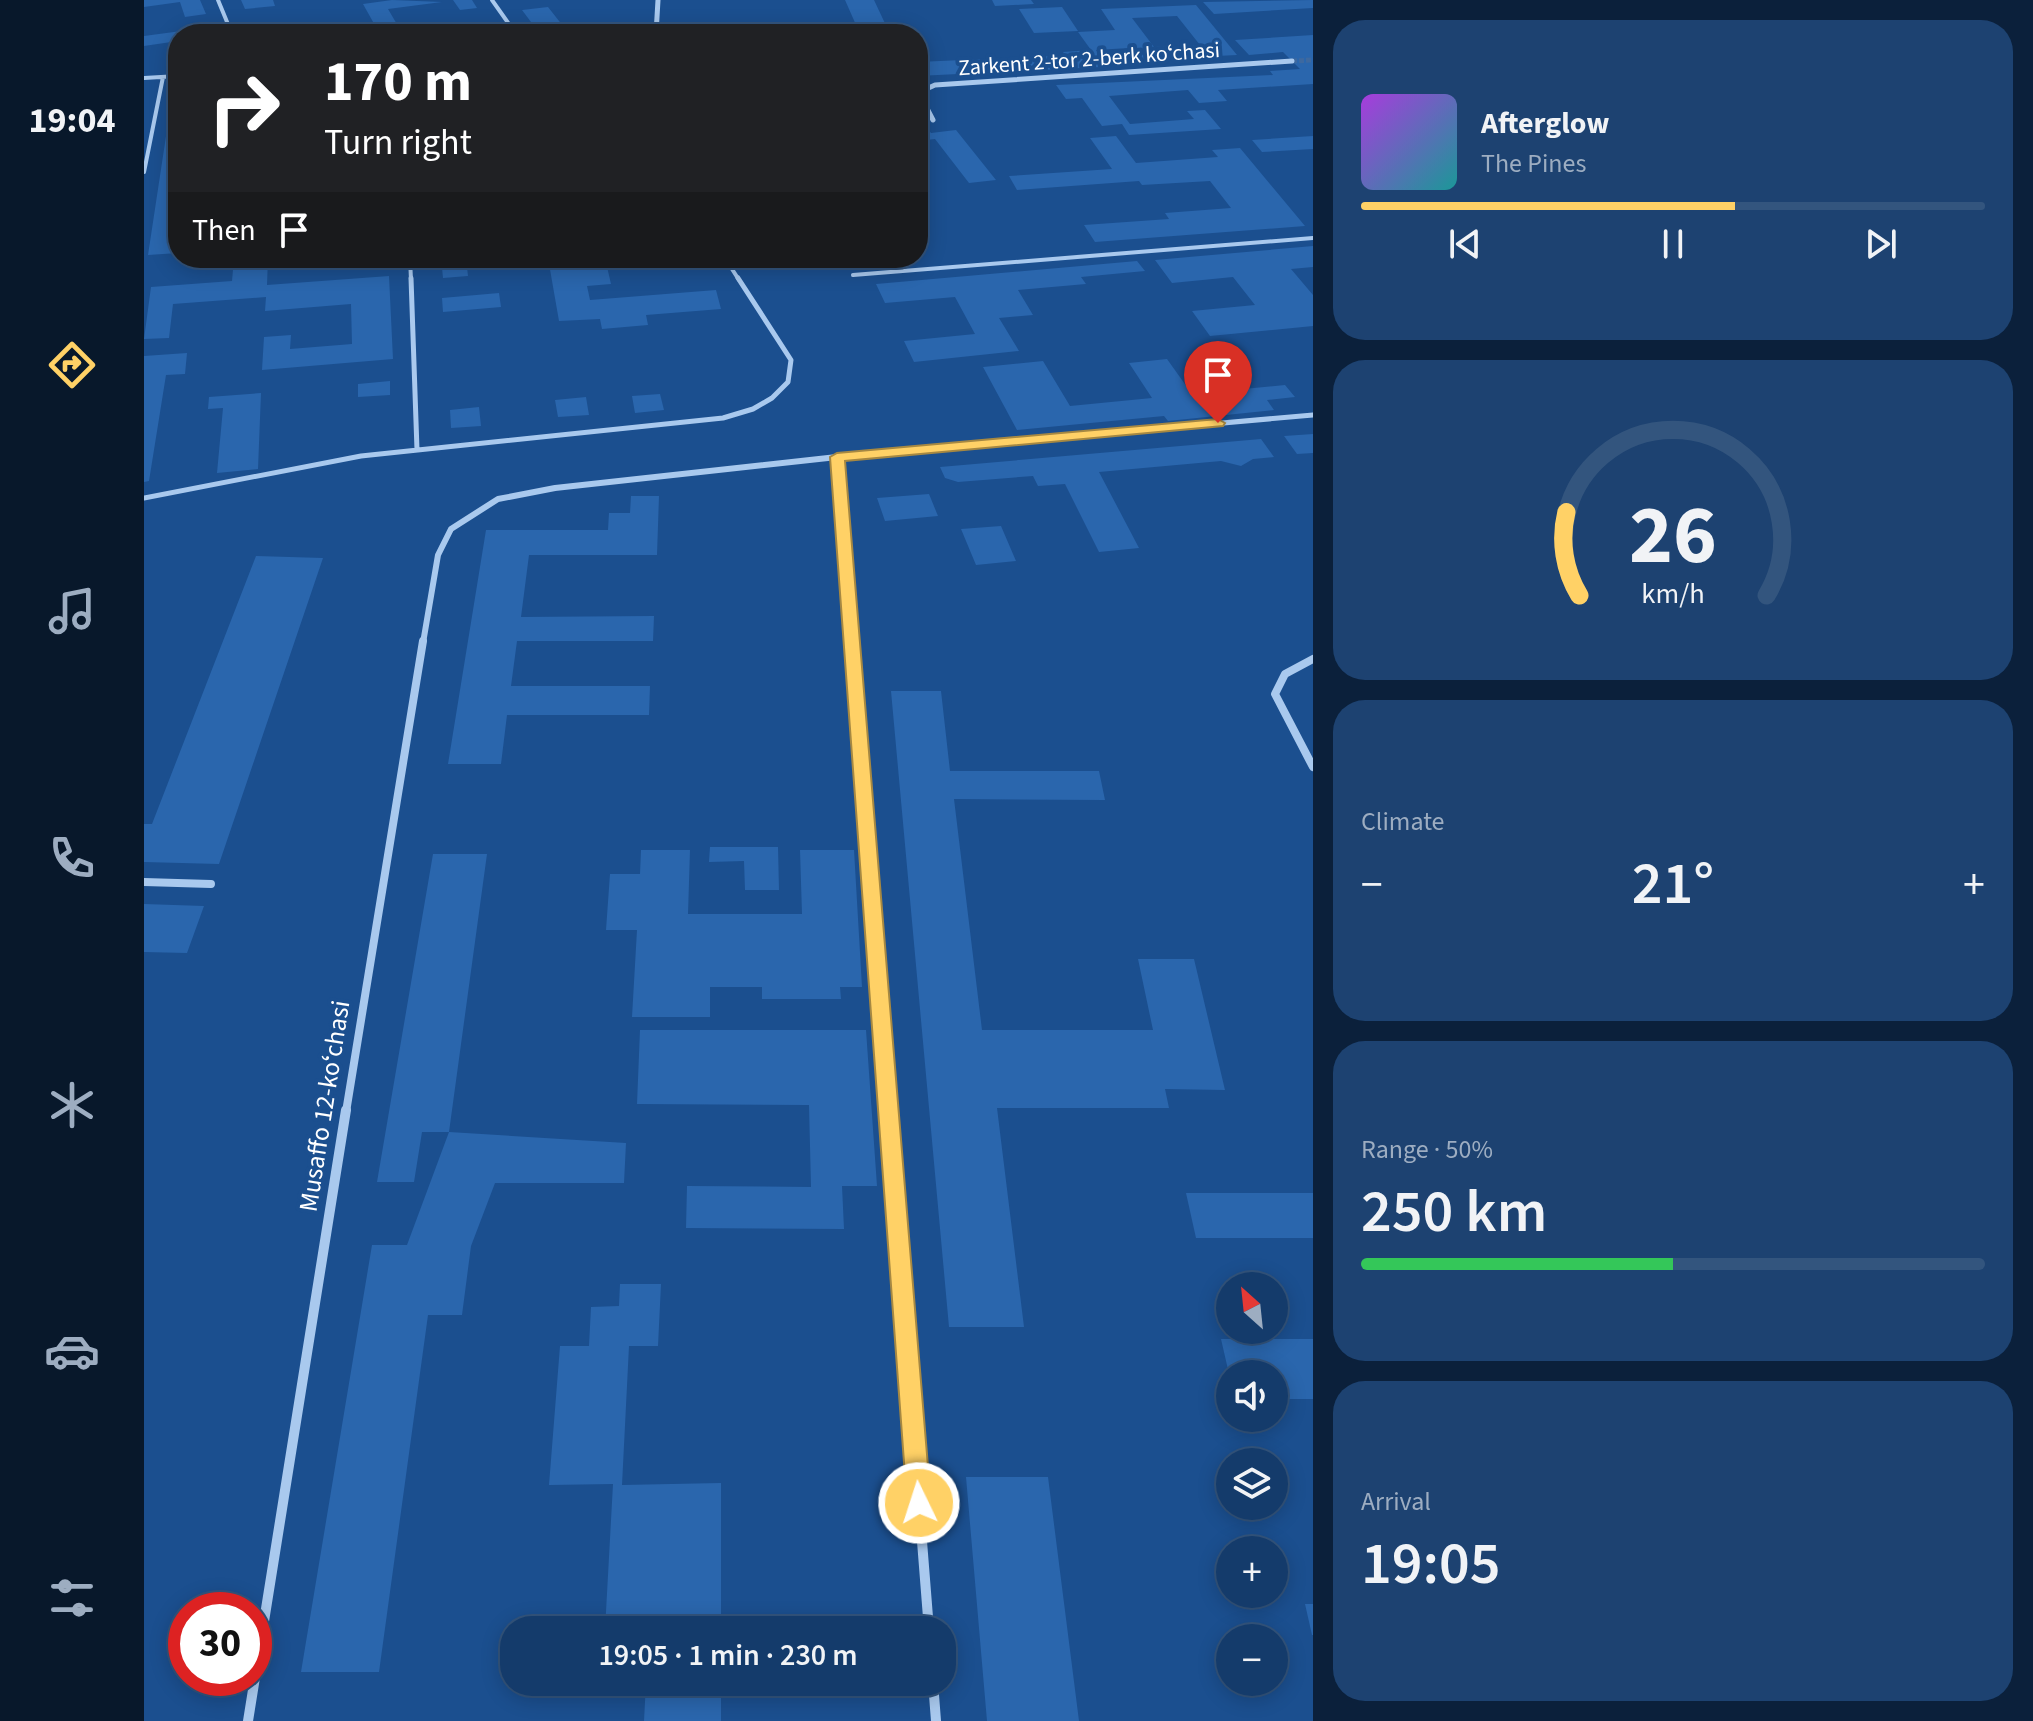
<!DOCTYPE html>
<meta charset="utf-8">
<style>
body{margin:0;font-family:"Source Sans 3",sans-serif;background:#1d4271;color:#f1f3f6;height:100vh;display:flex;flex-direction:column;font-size:30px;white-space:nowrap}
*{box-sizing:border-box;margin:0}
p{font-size:26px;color:#9dadc1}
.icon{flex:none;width:44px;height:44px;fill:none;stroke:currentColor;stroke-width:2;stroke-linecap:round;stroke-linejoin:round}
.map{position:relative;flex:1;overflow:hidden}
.sheet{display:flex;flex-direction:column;gap:20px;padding:20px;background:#0b203b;width:720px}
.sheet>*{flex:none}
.banner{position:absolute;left:24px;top:24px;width:760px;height:244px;border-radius:32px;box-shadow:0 4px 20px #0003,0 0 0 2px #33557e;background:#202124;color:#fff;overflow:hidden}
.needle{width:52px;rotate:333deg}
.controls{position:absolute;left:1072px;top:1272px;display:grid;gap:16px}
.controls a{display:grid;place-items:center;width:72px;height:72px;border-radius:50%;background:#143b6b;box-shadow:0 4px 20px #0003,0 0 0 2px #33557e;font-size:40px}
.speed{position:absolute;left:24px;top:1592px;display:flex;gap:16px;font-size:40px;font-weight:700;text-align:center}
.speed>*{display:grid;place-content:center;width:104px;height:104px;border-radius:50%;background:#143b6b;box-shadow:0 4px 20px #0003,0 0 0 2px #33557e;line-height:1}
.speed .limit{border:12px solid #d22;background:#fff;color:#111}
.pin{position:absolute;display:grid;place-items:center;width:68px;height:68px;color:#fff;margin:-82px -34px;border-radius:50% 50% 50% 0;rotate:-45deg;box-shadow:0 0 8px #0007}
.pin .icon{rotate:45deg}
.me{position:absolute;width:88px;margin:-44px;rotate:356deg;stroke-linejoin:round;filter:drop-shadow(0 0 6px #0008)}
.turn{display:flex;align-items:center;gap:28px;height:168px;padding:0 24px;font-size:36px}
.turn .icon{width:104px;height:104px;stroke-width:2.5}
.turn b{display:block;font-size:56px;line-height:68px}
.then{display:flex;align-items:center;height:76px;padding:0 24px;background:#0003;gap:16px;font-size:30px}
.big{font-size:60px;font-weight:600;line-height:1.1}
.sheet .tile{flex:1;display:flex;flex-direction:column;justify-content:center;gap:12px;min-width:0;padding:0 28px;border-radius:32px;background:#1d4271}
.sheet .dial{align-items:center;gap:0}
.dial svg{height:208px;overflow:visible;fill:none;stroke:#33557e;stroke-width:7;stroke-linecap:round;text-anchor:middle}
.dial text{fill:#f1f3f6;stroke:none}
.song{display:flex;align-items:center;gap:24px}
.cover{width:96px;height:96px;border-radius:12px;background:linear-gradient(135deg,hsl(280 70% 55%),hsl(180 70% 35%))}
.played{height:8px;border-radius:4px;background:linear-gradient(90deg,#ffd166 60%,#33557e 60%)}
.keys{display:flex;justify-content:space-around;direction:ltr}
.heat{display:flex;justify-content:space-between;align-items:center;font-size:44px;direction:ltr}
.charge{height:12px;border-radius:6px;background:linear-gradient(90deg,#34c759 50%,#33557e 0)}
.trip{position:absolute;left:356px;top:1616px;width:456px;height:80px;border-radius:32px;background:#143b6b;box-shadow:0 4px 20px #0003,0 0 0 2px #33557e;font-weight:600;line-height:80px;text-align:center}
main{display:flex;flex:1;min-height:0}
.tabs{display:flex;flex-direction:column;width:144px;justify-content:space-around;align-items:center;background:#08182b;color:#9dadc1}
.tabs .icon{width:56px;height:56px}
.tabs .on{color:#ffd166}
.tabs b{font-size:36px;color:#f1f3f6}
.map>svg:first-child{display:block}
.building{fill:#2a66ad;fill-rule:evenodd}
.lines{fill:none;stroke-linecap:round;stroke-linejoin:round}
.street-tunnel{stroke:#3d69a0;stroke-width:5;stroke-dasharray:5 2;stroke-linecap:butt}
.lane-far1{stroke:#a9c9ee;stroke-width:4}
.lane{stroke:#a9c9ee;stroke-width:5}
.street-far3{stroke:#a9c9ee;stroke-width:5}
.street-far2{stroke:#a9c9ee;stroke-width:6}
.street-far1{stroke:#a9c9ee;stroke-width:8}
.street{stroke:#a9c9ee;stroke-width:10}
.route{fill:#ffd166;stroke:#a68842;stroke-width:2}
.labels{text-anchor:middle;stroke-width:8;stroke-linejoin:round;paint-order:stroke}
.far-street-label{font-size:22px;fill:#fff;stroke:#1b4f8f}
.street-label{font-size:26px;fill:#fff;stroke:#1b4f8f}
</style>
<main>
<nav class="tabs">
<b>19:04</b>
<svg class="icon on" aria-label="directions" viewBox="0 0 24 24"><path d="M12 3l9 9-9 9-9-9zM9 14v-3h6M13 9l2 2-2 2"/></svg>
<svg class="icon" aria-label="music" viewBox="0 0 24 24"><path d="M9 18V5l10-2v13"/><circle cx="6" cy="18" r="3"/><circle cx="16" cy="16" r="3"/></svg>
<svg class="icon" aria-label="phone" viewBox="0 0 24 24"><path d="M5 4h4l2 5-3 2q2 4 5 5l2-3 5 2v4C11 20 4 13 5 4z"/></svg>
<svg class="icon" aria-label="climate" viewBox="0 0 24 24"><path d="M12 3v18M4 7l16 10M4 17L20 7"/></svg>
<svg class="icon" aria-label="car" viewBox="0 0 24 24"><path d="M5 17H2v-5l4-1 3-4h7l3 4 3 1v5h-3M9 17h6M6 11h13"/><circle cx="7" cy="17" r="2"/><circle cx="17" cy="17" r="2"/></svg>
<svg class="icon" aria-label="filters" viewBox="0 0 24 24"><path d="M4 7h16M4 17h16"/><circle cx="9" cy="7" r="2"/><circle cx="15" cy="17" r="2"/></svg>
</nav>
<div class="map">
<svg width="1169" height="1721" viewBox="0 0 1169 1721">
<rect width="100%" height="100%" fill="#1b4f8f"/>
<!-- building -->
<path class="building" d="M0 0H56L62 14 41 17 36 2 0 7Z
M97 0H129L131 6 101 9Z
M248 0 298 2 244 9 254 26 269 24 275 34H208L233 29 219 4Z
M309 0H328L333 8 316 10Z
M701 0H730L746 34H716Z
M848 0H887L890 4 851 6Z
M1169 0V8L1070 14 1059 2Z
M1052 5 1093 55 993 60 996 65 774 76V62L908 56 912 61 925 60 919 52 947 50 934 32 971 30 957 9ZM1033 16 1056 45 1010 47 988 18ZM985 48 991 57 958 59 952 50Z
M404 7 419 26 393 30 378 10Z
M918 7 934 31 890 33 875 9Z
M67 27 69 34H34V41L0 46V36Z
M1169 35V84L1074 90 1083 101 1055 103 1044 90 965 96 986 124 1050 119 1043 111 1061 110 1077 129 985 135 978 124 958 126 938 98 922 99 912 85 1129 75 1126 71 1156 69 1139 52 1105 55 1091 40Z
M34 89V253L4 255 29 90Z
M783 128 787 133 812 130 852 180 825 183 791 139 774 141V129Z
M972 136 992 163 1074 157 1068 150 1096 148 1161 226 951 242 940 225 1025 219 1021 213 1087 208 1066 181 998 185 995 181 873 190 865 176 968 169 946 138Z
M1169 136V149L1118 152 1108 140Z
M1169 246V267L1147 269 1169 295V326L1066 336 1048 311 1111 305 1089 277 1028 283 1011 260Z
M90 258H124L123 285 245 276 249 359 118 370 120 337 147 335 146 349 208 344 207 304 121 311 122 297 29 304 25 338 0 339 7 287 88 281Z
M297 258H322L324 276 299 278Z
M404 258H461L467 284 443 286 446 300 572 290 577 309 502 315 504 325 458 329 456 319 415 321Z
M993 261 1001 271 937 277 942 284 874 290 889 315 855 318 875 351 770 362 760 341 831 334 811 297 741 303 732 284Z
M355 293 357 307 299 312 298 298Z
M43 353 41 374 22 375 5 481 0 482V356Z
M1023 359 1048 394 1141 385 1151 397 1123 400 1130 410 1024 421 1020 416 873 430 839 367 899 361 926 406 1008 398 985 363Z
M246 381V395L214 397V384Z
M117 393 114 469 73 473 79 408 64 409 65 397Z
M516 394 520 410 491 413 488 396Z
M442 397 445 415 414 417 411 400Z
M335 407 337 426 307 428 306 410Z
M1169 434V453L1153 454 1140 436Z
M1117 439 1130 457 1109 459 1097 466 1077 461 955 472 995 548 955 552 921 484 894 486 889 476 814 482 801 478 796 467Z
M785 494 794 516 741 521 733 498Z
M487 496H515L513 555H385L377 617 510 616 509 641H373L367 686H506L505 715H363L357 764H304L342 530H464L465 513H486Z
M857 526 872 561 832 565 817 529Z
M112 556 179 558 75 864 0 862V824H8Z
M747 691H797L806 771H955L961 800 810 799 838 1030H1009L994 959H1050L1081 1090 1021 1089 1025 1108H853L880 1327H805Z
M566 847H634L635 890H601L600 861 565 862Z
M497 850H546L544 914H658L656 850H710L718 987H696L697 999H618V987H566V1017H488L493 930H462L466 874H496Z
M289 854H343L305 1132H278L270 1182H233Z
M0 904 60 906 43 953 0 952Z
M496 1030H722L733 1186H698L700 1229 542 1228 543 1186 667 1187 665 1105 493 1104Z
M305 1132 482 1143 480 1183H351L327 1246 318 1315H284L235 1672H157L228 1245H263Z
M1042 1193H1169V1238H1052Z
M476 1284H517L514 1346H485L478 1485 577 1483V1630H461L469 1484 405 1485 416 1346H445L447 1307 475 1306Z
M1077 1339H1169V1399H1130V1374H1085Z
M822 1477H904L935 1721H843Z
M1161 1604H1169V1635H1168Z
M502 1682H577V1721H500Z"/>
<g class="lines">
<!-- street-tunnel -->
<path class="street-tunnel" d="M1148 61 1169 60"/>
<!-- lane-far1 -->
<path class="lane-far1" d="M74 0 88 34
M348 0 372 34
M0 78 34 76
M0 172 19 77
M266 258 267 280
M581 258 595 280
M709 275 1169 238"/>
<!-- lane -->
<path class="lane" d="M267 278 273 450
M693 457 1169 415
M0 498 217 456 579 418 609 409 628 398 644 382 647 360 594 278"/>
<!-- street-far3 -->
<path class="street-far3" d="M512 34 514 0
M789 120 777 97 780 90 791 85 1148 61"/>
<!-- street-far2 -->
<path class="street-far2" d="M279 643 294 555 307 529 354 499 411 488 693 457 708 643"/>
<!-- street-far1 -->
<path class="street-far1" d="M707 641 744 1112
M1169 659 1141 674 1131 694 1169 767
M0 882 67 884
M202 1112 279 641"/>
<!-- street -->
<path class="street" d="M744 1110 785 1630
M789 1682 792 1721
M104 1721 202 1110"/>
</g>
<!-- route -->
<path class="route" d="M1074 419 1081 423 1079 426 701 461 787 1503 784 1512 775 1515 766 1512 763 1503 686 457 693 453Z"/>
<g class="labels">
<!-- far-street labels -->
<g class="far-street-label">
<text transform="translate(945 58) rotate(-4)" y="8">Zarkent 2-tor 2-berk koʻchasi</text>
</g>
<!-- street labels -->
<g class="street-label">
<text transform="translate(180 1106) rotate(-81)" y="9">Musaffo 12-koʻchasi</text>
</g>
</g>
</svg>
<div class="controls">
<a><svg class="needle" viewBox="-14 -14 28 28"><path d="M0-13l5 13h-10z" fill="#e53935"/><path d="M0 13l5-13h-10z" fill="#9dadc1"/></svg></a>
<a><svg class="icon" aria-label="sound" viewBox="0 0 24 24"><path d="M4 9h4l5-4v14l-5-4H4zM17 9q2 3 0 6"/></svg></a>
<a><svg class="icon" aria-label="layers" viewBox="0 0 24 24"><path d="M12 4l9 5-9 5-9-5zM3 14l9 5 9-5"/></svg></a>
<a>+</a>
<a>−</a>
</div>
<div class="speed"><div class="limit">30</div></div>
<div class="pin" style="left:1074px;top:423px;background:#d93025"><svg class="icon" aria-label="arrive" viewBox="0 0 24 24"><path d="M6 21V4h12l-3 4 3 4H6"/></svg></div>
<svg class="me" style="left:775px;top:1503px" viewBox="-20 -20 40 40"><circle r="17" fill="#ffd166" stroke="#fff" stroke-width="3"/><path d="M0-11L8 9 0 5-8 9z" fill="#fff"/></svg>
<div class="trip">19:05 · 1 min · 230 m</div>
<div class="banner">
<div class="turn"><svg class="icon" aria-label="right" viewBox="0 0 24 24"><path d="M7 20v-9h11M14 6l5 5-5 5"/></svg><div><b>170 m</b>Turn right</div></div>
<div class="then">Then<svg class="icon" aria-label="arrive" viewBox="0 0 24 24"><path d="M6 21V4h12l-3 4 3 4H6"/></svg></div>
</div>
</div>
<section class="sheet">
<div class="tile">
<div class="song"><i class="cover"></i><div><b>Afterglow</b><p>The Pines</p></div></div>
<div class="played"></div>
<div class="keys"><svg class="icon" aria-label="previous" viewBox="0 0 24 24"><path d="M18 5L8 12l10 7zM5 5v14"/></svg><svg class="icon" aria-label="pause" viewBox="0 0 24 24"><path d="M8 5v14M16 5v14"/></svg><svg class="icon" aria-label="next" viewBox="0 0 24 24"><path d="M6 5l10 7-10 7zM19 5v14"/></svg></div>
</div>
<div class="tile dial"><svg viewBox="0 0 100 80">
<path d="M14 69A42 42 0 1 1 86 69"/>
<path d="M14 69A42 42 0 0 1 9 37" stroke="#ffd166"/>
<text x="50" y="56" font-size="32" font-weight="700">26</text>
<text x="50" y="72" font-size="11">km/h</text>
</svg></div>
<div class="tile"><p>Climate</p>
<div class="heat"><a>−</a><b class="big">21°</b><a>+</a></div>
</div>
<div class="tile"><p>Range · 50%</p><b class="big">250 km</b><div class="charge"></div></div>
<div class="tile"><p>Arrival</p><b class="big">19:05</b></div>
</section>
</main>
